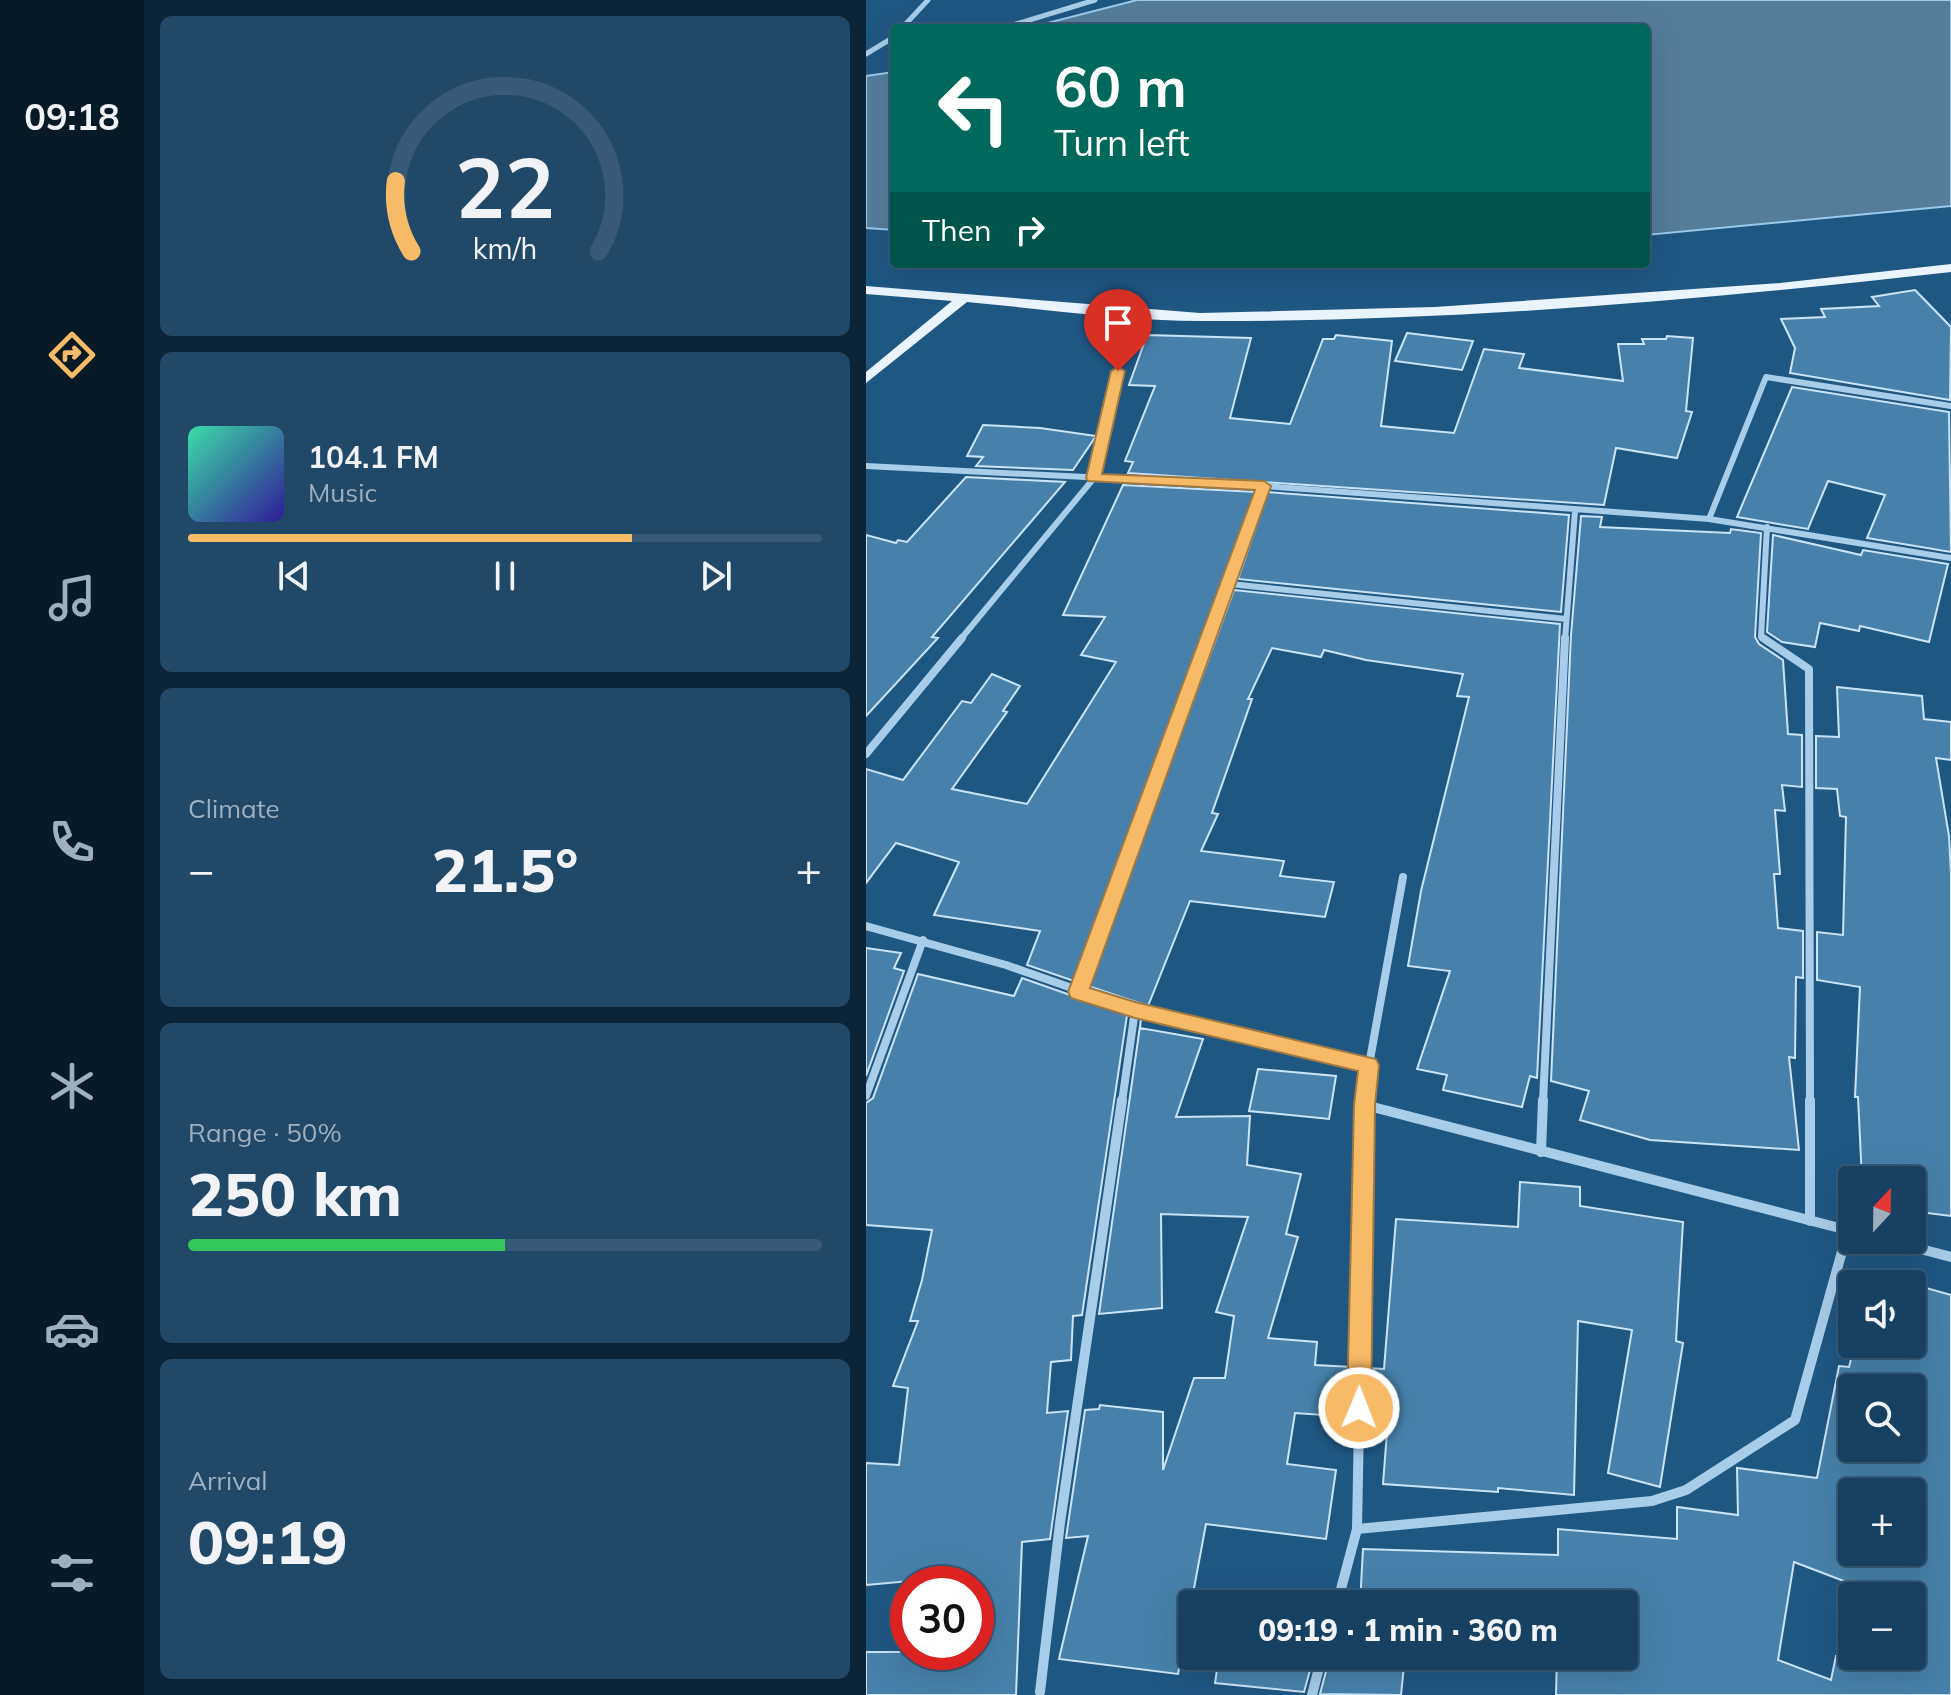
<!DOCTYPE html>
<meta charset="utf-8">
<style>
body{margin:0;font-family:Mulish,sans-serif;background:#204868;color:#f1f3f6;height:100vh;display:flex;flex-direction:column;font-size:30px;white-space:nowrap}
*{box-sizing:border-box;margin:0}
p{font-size:26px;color:#9eafbe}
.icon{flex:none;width:44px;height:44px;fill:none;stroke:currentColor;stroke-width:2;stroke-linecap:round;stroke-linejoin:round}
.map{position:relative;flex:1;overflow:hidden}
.sheet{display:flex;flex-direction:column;gap:16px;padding:16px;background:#0d2436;width:722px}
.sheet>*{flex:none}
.hud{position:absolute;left:24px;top:24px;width:760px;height:244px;border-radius:8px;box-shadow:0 8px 32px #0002,0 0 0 2px #365a77;background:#00695c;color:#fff;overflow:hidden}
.needle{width:52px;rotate:22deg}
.fabs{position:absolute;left:972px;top:1166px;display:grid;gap:16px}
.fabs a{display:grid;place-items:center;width:88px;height:88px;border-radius:8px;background:#174162;box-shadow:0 8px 32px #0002,0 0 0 2px #365a77;font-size:40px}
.speed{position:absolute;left:24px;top:1566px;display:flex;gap:16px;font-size:40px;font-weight:700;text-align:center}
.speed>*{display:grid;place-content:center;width:104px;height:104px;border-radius:50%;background:#174162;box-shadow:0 8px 32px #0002,0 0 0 2px #365a77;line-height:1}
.speed .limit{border:12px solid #d22;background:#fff;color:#111}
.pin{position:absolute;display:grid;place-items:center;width:68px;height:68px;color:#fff;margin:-82px -34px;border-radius:50% 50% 50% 0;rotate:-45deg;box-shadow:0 0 8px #0007}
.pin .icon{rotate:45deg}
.me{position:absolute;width:88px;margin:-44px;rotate:1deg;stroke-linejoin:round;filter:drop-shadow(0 0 6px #0008)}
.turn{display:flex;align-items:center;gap:28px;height:168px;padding:0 32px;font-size:36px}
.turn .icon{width:104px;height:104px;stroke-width:2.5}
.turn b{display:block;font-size:56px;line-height:68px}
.then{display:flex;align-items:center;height:76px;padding:0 32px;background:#0003;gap:16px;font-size:30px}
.big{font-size:60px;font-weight:800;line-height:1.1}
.sheet .tile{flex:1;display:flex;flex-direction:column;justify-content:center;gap:12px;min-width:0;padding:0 28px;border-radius:12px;background:#204868}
.sheet .dial{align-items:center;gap:0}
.dial svg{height:208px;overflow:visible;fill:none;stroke:#365a77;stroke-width:7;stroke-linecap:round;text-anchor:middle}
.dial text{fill:#f1f3f6;stroke:none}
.song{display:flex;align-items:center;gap:24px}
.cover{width:96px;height:96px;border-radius:12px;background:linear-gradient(135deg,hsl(160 70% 55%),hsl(250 70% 35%))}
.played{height:8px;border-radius:4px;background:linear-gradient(90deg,#f7ba66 70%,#365a77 70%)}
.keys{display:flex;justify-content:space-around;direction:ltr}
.heat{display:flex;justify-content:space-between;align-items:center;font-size:44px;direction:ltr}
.charge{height:12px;border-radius:6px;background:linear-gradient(90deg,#34c759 50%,#365a77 0)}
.trip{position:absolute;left:312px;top:1590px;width:460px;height:80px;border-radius:8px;background:#174162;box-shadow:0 8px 32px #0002,0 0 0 2px #365a77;font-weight:800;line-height:80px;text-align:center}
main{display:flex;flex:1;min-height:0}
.menu{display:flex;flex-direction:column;width:144px;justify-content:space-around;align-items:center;background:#091a27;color:#9eafbe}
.menu .icon{width:56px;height:56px}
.menu .active{color:#f7ba66}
.menu b{font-size:36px;color:#f1f3f6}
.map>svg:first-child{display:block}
.water{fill:#547d9c;stroke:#99c9eb;stroke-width:2}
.building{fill:#4781ab;stroke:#cae4f7;stroke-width:2;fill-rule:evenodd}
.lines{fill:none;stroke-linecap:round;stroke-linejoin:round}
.minor-far3{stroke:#a6cde9;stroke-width:5}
.minor-far2{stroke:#a6cde9;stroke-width:6}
.minor-far1{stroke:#a6cde9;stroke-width:8}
.minor{stroke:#a6cde9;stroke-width:10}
.primary{fill:#e9f4fe;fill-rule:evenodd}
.route{fill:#f7ba66;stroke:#a17942;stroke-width:2}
</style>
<main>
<nav class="menu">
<b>09:18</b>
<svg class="icon active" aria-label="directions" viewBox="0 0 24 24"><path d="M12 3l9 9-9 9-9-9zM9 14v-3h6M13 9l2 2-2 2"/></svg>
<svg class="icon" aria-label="music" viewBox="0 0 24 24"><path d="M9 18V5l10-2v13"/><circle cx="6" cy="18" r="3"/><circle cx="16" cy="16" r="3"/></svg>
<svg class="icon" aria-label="phone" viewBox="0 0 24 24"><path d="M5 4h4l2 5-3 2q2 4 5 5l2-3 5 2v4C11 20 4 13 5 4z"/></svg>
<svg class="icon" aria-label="climate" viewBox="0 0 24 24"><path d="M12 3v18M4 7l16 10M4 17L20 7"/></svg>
<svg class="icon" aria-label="car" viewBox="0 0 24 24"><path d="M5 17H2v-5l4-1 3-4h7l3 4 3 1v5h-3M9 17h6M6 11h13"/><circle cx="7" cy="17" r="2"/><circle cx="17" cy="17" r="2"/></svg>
<svg class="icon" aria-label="filters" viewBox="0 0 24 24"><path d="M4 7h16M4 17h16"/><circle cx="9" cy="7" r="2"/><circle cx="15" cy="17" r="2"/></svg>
</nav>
<section class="sheet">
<div class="tile dial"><svg viewBox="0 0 100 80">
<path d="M14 69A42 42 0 1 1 86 69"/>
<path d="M14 69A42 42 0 0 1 8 42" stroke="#f7ba66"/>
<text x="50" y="56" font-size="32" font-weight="700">22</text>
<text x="50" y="72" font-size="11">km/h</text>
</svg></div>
<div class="tile">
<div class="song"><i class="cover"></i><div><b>104.1 FM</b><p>Music</p></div></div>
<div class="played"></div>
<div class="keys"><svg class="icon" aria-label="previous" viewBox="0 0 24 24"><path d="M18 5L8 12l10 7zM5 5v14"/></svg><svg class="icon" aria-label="pause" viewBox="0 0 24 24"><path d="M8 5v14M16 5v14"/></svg><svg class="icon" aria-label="next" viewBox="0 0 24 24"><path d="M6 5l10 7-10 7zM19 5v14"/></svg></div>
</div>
<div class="tile"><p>Climate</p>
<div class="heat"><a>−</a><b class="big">21.5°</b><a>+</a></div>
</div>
<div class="tile"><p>Range · 50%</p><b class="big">250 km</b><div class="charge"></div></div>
<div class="tile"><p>Arrival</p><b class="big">09:19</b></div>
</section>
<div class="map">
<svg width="1085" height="1695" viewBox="0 0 1085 1695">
<rect width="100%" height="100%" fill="#1f5783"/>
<!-- water -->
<path class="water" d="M271 0H1085V206L780 235V28H162Z
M28 72V230L0 228V76Z"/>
<!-- building -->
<path class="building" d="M1049 290 1085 327 1084 400 924 373 929 348 915 319 959 317 955 309 1013 306 1006 297Z
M541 333 607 341 596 370 529 361Z
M281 335 385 338 364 418 424 424 457 339H468L470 335 526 341 515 426 588 433 618 349 658 354 653 368 757 381 752 344H778L776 339H800L801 336 827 338 820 411 826 412 811 458 750 448 738 505 262 473 267 462 259 461 289 386 263 385Z
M926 387 1083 412 1085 552 1001 538 1019 495 962 481 942 529 871 517Z
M117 425 174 428 230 436 207 470 110 466 117 457 101 456Z
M100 477 199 482 66 637 72 638 0 716V535L30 543 32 540 41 542Z
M257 485 390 492 208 981 161 965 174 931 68 915 93 862 30 843 0 883V769L37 780 96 701 105 703 126 674 154 686 137 711 141 712 86 789 161 804 250 662 215 655 239 617 197 615Z
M402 492 703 515 695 612 372 579Z
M715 516 736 517 734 527 864 533 865 529 895 533 889 637 893 644 917 660 922 734 936 735V787L916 785 919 811 909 810 914 874H908L912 928 937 931V978L930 977 929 1058 923 1057 933 1150 784 1140 714 1120 723 1091 685 1081 705 635Z
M907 535 995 555 997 550 1082 564 1063 642 994 626 993 631 954 623 949 647 916 642 901 632Z
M368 590 694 624 671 1078 664 1076 656 1107 577 1090 581 1075 551 1069 584 971 542 966 555 891 603 697 591 696 597 674 500 660 458 650 455 657 406 648 382 699H386L346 813 352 814 335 851 418 861 414 876 468 882 459 917 324 901 282 1006 222 986Z
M971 687 1056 696 1058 719 1085 722V760L1070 758 1083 836 1085 874V1216L1046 1211V1180H996L992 1097H989L994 987 951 980V932L977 935 980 817 974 816 971 789 950 788V736L973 737Z
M0 948 35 953 28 968 38 971 0 1076Z
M52 974 148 996 156 978 261 1015 216 1315 207 1316 205 1360 185 1362 181 1413 202 1411 184 1539 156 1542 150 1695H0V1652H110V1584H98L99 1576 0 1585V1463L33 1465 42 1388 27 1386 52 1321H44L56 1280 66 1230 0 1225V1103L7 1098Z
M275 1019 274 1028 337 1039 310 1117 384 1116 381 1165 435 1174 420 1234 432 1237 402 1338 451 1342 449 1365 486 1367 485 1417 429 1413 421 1464 470 1470 460 1539 340 1524 312 1674 193 1659 222 1536 200 1538 219 1410 233 1409 234 1405 297 1412V1470L328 1378H359L368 1316 350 1312 382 1217 295 1214 296 1308 233 1314Z
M392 1069 470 1076 463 1119 383 1111Z
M654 1182 714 1187V1206L817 1222 810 1341 817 1343 794 1487 742 1473 766 1330 712 1321 708 1495 632 1488V1492L517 1484 522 1419 501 1418 502 1368 518 1369 530 1219 652 1227Z
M1046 1284 1085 1295V1695H690L691 1656H758V1604H494L497 1549 692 1555V1529L811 1539V1507L872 1515 871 1468 951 1478 973 1366 983 1367 989 1344H1046ZM986 1388H1046V1448H986ZM986 1492H1046V1552H986ZM928 1562 983 1583 981 1596H1046V1656H970L965 1680 912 1660Z
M353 1656H448L438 1692 349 1683Z
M464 1656H539L535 1695 454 1694Z"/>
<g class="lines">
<!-- minor-far3 -->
<path class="minor-far3" d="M36 28 62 0
M137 28 229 0
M0 54 28 37"/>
<!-- minor-far2 -->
<path class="minor-far2" d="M0 466 398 486 843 519 1085 558
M843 519 900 377 1085 406
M364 584 398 486
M94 640 228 478 252 371
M343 640 364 584 700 619
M699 640 709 511
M900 640 895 637 901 527"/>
<!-- minor-far1 -->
<path class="minor-far1" d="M897 638 943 669 944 1102
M0 754 96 638
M0 926 140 965 269 1010 503 1065
M212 992 344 638
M0 1096 57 940
M256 1102 269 1010
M499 1102 503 1065 537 877
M677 1102 699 638"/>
<!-- minor -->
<path class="minor" d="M944 1100V1221
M499 1105 985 1231
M675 1152 677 1100
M1020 1240 1085 1257
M491 1529 499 1100
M471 1604 491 1529 786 1501 820 1490 929 1420 982 1230
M174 1692 194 1523 256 1100
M446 1695 456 1656"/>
<!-- primary -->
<path class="primary" d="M1085 264V272C837 300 586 322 337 321 260 321 178 309 101 302L0 383V372L86 301 0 294V286L334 313 569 307 914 283Z"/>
</g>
<!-- route -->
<path class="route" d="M252 367 259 371 236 474 398 481 405 486 224 988 269 1002 510 1059 513 1065 509 1105 505 1408 501 1416 493 1420 485 1416 481 1408 488 1105 492 1071 269 1018 205 998 202 992 389 490 222 481 220 478 245 371Z"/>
</svg>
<div class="fabs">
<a><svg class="needle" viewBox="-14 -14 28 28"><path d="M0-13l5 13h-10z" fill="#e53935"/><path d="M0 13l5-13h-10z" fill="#9eafbe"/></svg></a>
<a><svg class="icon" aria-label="sound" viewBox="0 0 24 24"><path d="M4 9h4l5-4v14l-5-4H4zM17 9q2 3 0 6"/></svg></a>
<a><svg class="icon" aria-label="search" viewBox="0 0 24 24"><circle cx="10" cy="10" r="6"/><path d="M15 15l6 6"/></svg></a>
<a>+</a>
<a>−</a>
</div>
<div class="speed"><div class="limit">30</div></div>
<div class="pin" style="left:252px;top:371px;background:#d93025"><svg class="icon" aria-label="arrive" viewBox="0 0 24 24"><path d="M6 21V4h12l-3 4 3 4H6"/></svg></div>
<svg class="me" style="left:493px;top:1408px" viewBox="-20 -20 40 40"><circle r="17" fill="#f7ba66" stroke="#fff" stroke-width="3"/><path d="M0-11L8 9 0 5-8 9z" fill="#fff"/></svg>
<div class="trip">09:19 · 1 min · 360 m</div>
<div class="hud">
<div class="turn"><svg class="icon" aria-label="left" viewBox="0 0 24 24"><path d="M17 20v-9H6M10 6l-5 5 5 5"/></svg><div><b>60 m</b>Turn left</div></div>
<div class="then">Then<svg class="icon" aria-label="right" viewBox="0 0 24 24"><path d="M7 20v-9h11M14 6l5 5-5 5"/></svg></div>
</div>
</div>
</main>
